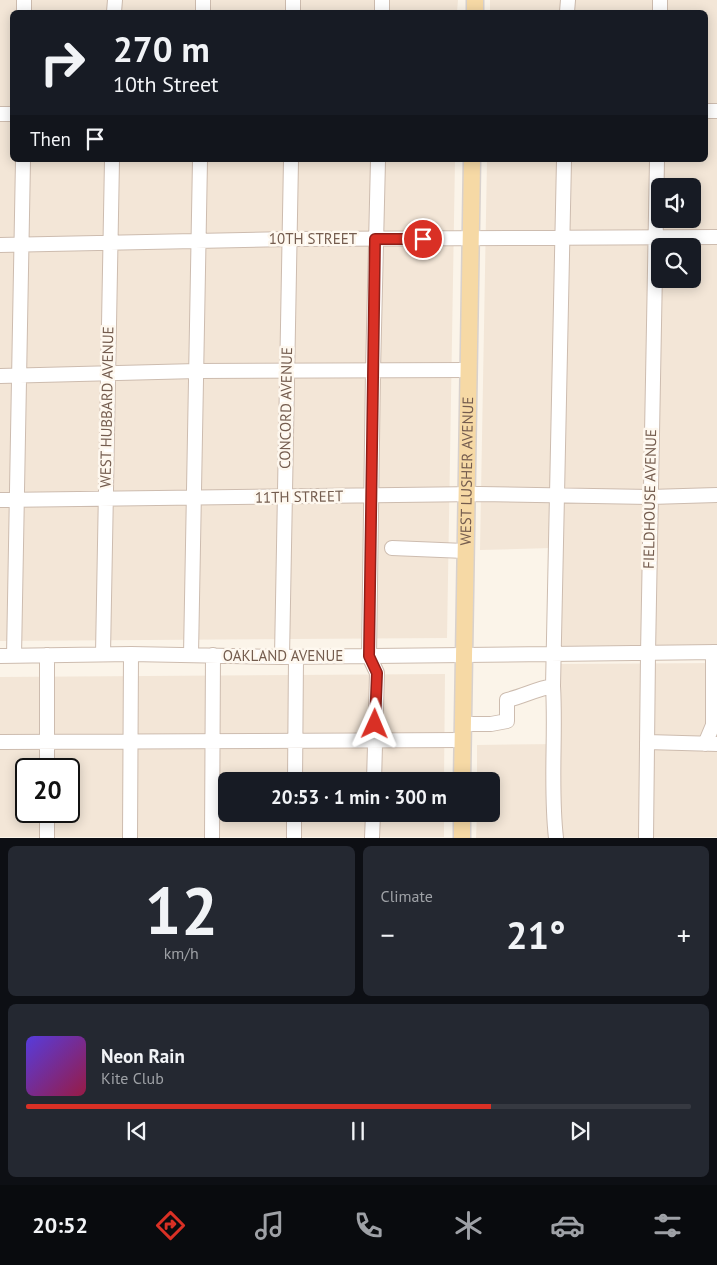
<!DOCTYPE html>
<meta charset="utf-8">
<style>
body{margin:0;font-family:"PT Sans",sans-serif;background:#242831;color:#f1f3f6;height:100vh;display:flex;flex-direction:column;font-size:19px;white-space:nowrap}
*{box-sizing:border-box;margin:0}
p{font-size:16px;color:#9ea1a6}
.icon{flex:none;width:28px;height:28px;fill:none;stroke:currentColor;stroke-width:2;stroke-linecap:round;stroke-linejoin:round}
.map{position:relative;height:838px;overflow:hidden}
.drawer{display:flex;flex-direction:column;gap:8px;padding:8px;background:#0d0f14;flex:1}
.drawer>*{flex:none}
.banner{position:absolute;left:10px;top:10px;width:698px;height:152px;border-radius:8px;box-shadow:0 2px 12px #0003;background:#171b24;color:#f1f3f6;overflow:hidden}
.buttons{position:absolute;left:651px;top:178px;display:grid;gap:10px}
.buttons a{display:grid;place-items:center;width:50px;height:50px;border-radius:8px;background:#171b24;box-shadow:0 2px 12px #0003;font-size:25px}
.speed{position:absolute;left:15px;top:758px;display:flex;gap:10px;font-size:25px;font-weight:700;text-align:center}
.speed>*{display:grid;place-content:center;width:65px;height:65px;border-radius:50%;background:#171b24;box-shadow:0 2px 12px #0003;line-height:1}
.speed .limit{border:2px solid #111;border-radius:8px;background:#fff;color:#111}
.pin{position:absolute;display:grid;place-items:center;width:42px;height:42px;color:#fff;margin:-21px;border:2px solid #fff;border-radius:50%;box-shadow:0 1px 5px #0007}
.me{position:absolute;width:55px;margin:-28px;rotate:1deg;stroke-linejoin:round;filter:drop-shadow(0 0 4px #0008)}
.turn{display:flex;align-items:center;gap:18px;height:105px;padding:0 20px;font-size:22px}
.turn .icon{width:65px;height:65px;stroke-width:2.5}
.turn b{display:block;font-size:35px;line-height:42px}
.then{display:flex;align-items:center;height:48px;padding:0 20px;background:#0003;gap:10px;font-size:19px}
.big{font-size:38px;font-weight:800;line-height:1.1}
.drawer .tile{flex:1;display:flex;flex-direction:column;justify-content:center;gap:8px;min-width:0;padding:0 18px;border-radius:8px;background:#242831}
.drawer .dial{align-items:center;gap:0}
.dial b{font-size:65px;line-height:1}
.song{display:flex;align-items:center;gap:15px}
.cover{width:60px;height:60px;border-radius:8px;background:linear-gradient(135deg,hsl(250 70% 55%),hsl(340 70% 35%))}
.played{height:5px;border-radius:2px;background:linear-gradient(90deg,#d93025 70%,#363941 70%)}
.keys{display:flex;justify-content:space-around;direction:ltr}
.heat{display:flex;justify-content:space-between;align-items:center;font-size:28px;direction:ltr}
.drawer .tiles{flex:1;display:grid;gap:8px;grid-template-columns:1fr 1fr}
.tile:last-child{grid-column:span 2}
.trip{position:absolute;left:218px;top:772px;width:282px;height:50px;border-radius:8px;background:#171b24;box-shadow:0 2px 12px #0003;font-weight:800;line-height:50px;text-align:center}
.menu{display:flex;height:80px;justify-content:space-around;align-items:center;background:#090b0e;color:#9ea1a6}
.menu .icon{width:35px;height:35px}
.menu .current{color:#d93025}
.menu b{font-size:22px;color:#f1f3f6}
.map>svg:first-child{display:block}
.residential{fill:#f3e6d7;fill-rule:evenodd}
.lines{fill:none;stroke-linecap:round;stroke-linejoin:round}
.minor-casing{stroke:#cdbcaf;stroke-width:16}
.major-casing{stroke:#d8d1cd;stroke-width:19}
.minor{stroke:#fff;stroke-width:14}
.major{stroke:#f6d9a5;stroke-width:16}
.route-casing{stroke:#8d1f18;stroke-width:12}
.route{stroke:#d93025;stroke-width:9}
.labels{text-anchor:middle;stroke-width:5;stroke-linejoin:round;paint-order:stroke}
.street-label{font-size:15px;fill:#745c4e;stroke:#fef8ef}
</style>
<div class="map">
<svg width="717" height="838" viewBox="0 0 717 838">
<rect width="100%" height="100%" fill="#fbf4e9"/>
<!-- residential -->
<path class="residential" d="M0 0H458L457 12H12V160H455L447 638 0 641Z
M490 0H717V645L552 646 551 548 480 550 487 160H705V12H490ZM660 186H692V219H660ZM660 246H692V279H660Z
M717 663V837L476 838 477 814H491V781H477V745L559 744V664Z
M445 674 444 781H226V814H444V837H0V677ZM26 769H69V811H26Z"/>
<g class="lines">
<defs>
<path id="minor" d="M24 12V0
M114 12 115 0
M203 12V0
M293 12V0
M382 12V0
M567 12 568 0
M660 12V0
M705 111H717
M0 114H12
M0 245 289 239 717 237
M0 376 197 371 468 370
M0 500 479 494 650 497 717 495
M392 548 465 551
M103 654 112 160
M47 655V769
M191 655 200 160
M0 656 131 654 282 657 717 652
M14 656 23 160
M282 657 291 160
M463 724H491L507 721V700C524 696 536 689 553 686
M0 742 463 740
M647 742 717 744
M705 744 713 725V652
M295 781 296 657
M374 781 377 673 369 656 373 371 378 160
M47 838V811
M130 838 131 654
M212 838 213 655
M294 838V814
M372 838 373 814
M556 838C550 787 556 736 553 686L564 160
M646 838 648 654 657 160"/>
<g id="major">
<path d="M475 12V0"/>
<path id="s1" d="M462 781 472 160"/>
<path d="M462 838V814"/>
</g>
</defs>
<!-- minor casing -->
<use href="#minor" class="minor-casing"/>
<!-- major casing -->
<use href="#major" class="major-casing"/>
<!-- minor -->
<use href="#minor" class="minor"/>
<!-- major -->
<use href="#major" class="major"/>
</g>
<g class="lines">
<defs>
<path id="route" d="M375 724 377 673 369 656 375 239H423"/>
</defs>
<!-- route casing -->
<use href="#route" class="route-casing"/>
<!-- route -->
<use href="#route" class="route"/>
</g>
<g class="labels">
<!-- street labels -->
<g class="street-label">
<text x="313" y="244">10TH STREET</text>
<text transform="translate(107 407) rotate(-89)" y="5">WEST HUBBARD AVENUE</text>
<text transform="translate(286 408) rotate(-89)" y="5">CONCORD AVENUE</text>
<text dy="5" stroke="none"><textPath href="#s1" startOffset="310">WEST LUSHER AVENUE</textPath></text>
<text transform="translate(299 497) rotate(-1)" y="5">11TH STREET</text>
<text transform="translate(650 499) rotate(-89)" y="5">FIELDHOUSE AVENUE</text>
<text x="283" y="661">OAKLAND AVENUE</text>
</g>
</g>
</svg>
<div class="buttons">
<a><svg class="icon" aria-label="sound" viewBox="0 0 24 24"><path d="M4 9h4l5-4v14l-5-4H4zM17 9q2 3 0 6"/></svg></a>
<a><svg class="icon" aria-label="search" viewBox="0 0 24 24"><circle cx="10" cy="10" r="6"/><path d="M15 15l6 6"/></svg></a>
</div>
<div class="speed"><div class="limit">20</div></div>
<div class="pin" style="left:423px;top:239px;background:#d93025"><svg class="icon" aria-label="arrive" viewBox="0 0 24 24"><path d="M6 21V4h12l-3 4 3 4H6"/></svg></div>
<svg class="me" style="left:375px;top:724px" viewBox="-20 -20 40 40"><path d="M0-17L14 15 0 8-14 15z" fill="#d93025" stroke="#fff" stroke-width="4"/></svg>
<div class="trip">20:53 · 1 min · 300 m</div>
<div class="banner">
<div class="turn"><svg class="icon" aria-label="right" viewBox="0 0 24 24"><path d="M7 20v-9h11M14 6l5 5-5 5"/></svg><div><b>270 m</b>10th Street</div></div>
<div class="then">Then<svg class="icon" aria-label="arrive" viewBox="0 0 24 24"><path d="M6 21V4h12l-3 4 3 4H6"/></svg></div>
</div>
</div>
<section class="drawer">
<div class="tiles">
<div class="tile dial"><b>12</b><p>km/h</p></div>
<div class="tile"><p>Climate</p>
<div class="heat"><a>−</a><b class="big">21°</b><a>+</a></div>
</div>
<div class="tile">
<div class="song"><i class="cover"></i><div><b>Neon Rain</b><p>Kite Club</p></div></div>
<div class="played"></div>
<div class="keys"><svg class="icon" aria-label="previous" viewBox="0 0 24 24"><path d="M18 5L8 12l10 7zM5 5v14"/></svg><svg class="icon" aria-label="pause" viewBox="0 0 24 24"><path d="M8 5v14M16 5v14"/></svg><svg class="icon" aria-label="next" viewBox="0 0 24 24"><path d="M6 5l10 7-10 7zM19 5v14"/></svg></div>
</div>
</div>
</section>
<nav class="menu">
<b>20:52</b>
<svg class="icon current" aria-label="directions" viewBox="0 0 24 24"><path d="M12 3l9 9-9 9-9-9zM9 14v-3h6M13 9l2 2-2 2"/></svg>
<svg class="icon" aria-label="music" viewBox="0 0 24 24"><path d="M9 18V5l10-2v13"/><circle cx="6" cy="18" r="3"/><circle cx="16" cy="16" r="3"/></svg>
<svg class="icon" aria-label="phone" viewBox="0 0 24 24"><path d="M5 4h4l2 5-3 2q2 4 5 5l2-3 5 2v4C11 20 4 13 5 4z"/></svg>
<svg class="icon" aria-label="climate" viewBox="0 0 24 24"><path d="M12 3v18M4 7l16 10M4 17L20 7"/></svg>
<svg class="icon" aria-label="car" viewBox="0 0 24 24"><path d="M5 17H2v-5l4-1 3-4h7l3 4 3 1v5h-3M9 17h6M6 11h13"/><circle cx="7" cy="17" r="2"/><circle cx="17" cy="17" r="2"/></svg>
<svg class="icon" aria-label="filters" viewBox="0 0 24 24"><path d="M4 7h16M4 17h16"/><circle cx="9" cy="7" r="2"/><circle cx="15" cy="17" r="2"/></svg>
</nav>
